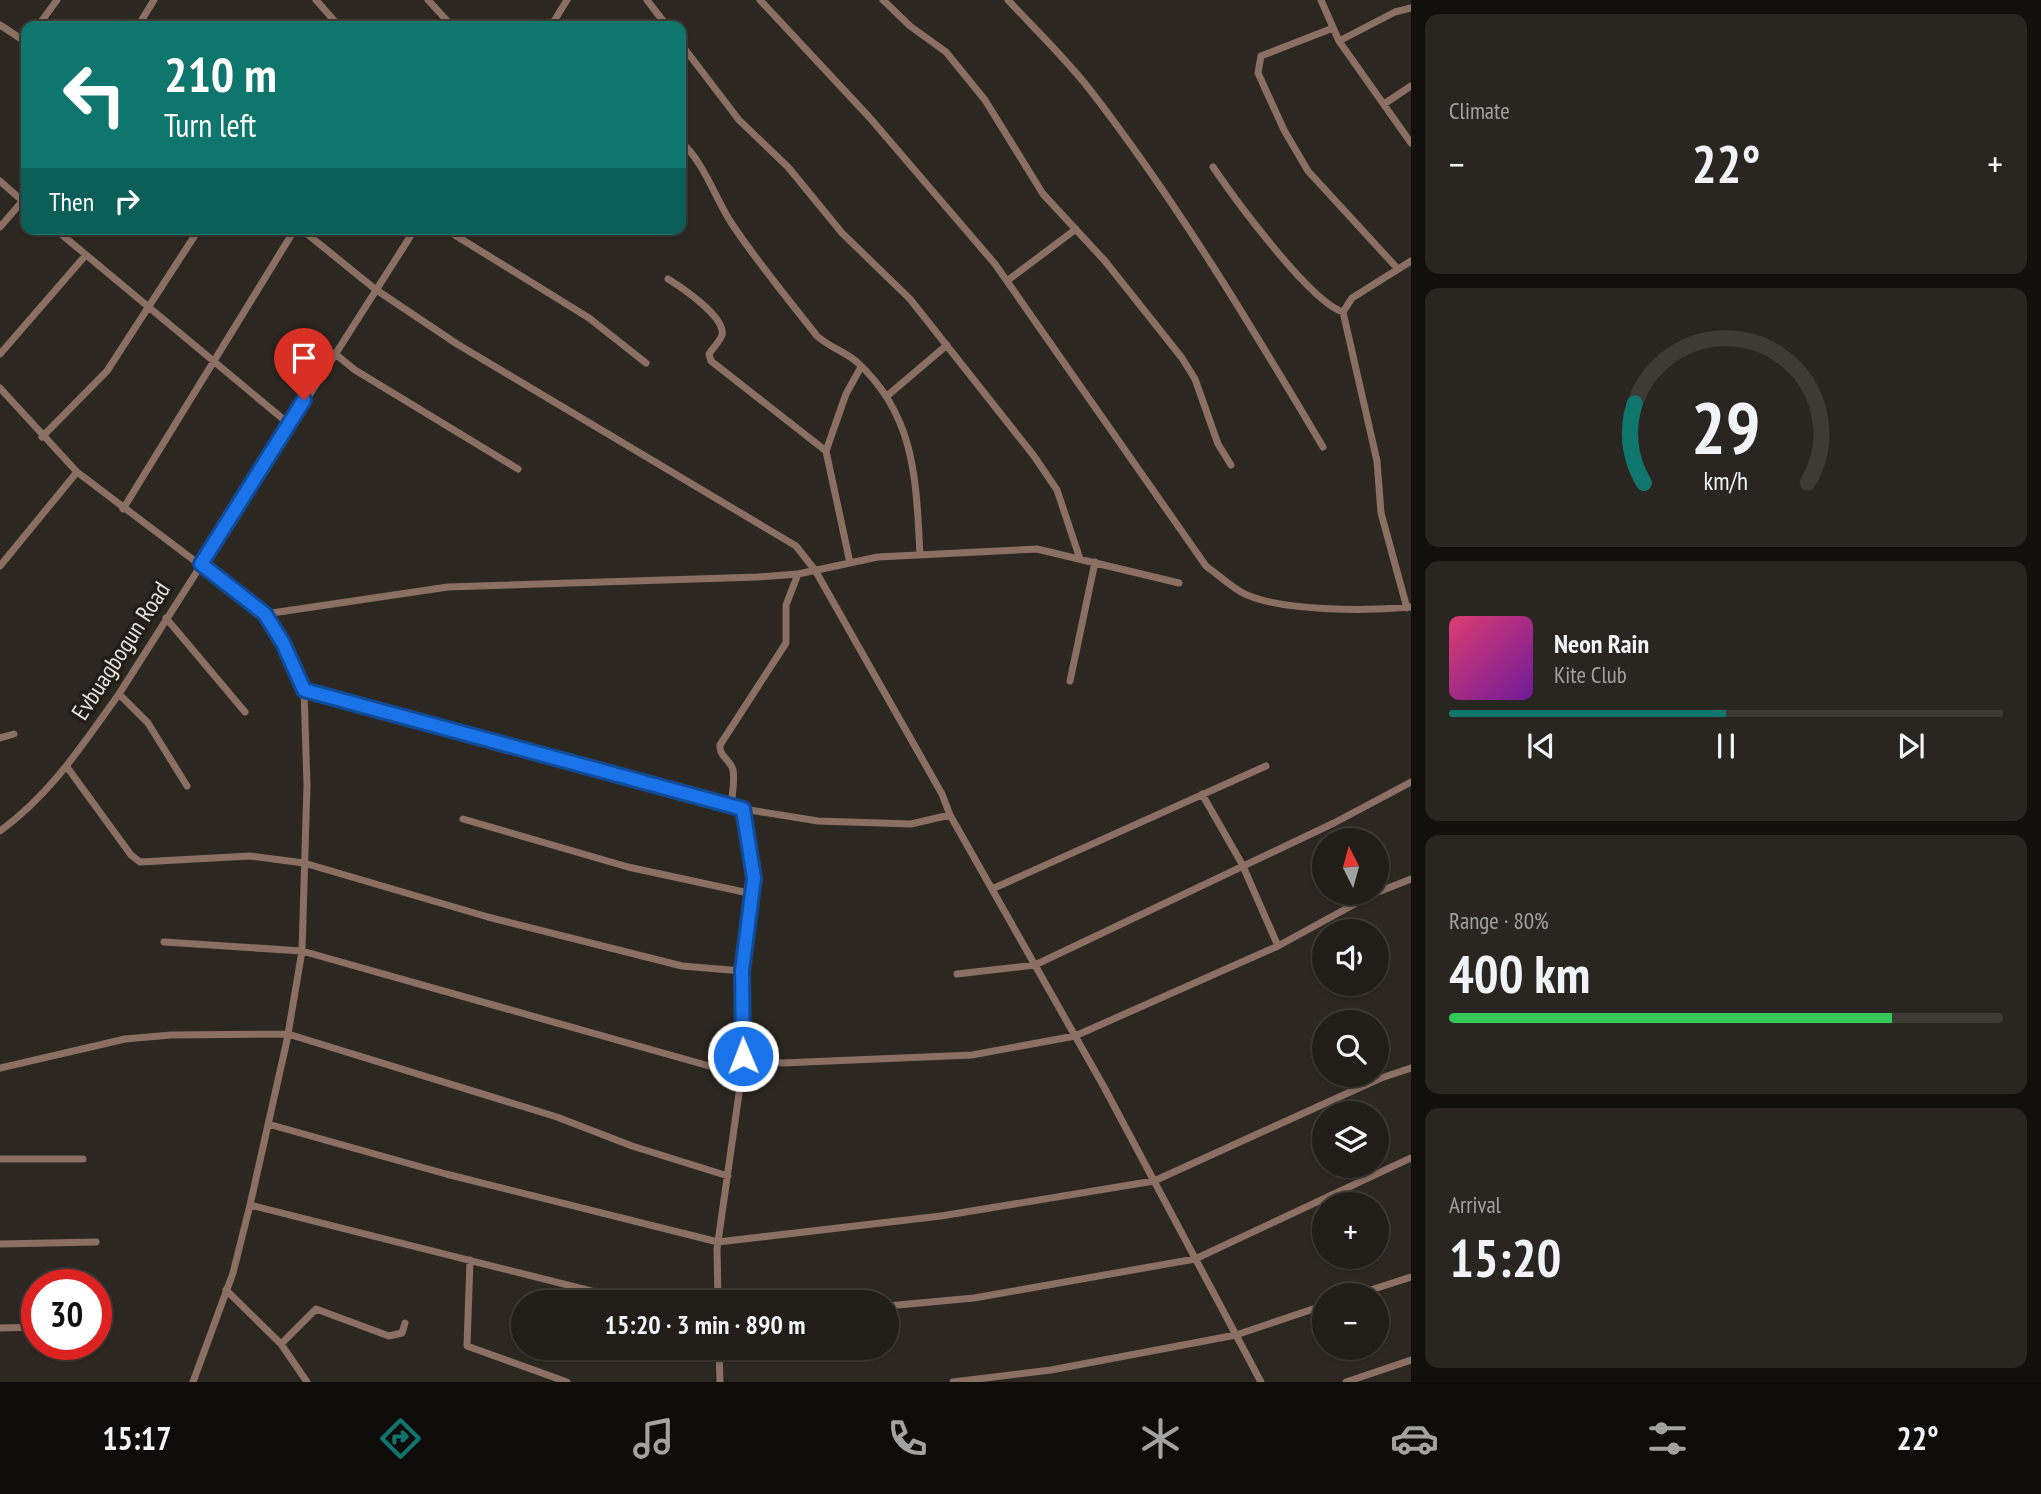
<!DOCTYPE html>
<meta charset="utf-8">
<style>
body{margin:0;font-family:"PT Sans Narrow",sans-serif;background:#292621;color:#f1f3f6;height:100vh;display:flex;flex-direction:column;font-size:26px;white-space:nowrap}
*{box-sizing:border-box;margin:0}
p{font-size:23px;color:#a2a2a2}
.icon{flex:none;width:38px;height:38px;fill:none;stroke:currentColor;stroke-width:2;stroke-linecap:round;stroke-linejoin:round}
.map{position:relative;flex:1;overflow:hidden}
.drawer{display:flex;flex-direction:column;gap:14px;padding:14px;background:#12100d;width:630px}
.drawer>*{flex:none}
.banner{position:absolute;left:21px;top:21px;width:665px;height:214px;border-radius:14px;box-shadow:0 2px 5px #0004,0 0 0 2px #3e3b37;background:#0f766e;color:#fff;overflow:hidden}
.needle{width:46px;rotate:354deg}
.buttons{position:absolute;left:1312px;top:828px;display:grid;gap:14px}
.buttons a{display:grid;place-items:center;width:77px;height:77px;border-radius:50%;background:#211d18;box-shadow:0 2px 5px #0004,0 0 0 2px #3e3b37;font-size:35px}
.speed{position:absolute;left:21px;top:1269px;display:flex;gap:14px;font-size:35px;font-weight:700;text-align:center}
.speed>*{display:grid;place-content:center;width:91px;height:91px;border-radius:50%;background:#211d18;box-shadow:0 2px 5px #0004,0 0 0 2px #3e3b37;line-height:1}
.speed .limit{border:10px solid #d22;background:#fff;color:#111}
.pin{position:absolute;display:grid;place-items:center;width:60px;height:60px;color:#fff;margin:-72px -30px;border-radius:50% 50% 50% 0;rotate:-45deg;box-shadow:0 0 7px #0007}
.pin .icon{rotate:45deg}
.me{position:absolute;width:77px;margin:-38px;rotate:359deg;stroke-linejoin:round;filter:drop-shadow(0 0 5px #0008)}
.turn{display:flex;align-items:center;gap:24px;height:147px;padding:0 28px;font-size:32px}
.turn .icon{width:91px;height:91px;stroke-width:2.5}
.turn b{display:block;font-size:49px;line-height:60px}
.then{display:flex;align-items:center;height:66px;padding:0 28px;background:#0003;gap:14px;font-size:26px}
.big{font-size:52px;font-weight:700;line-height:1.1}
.drawer .tile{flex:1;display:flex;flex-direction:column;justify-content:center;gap:10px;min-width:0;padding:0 24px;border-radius:14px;background:#292621}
.drawer .dial{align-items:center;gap:0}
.dial svg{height:182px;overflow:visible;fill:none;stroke:#3e3b37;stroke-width:7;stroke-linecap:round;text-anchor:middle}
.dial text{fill:#f1f3f6;stroke:none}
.song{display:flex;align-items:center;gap:21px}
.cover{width:84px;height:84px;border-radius:10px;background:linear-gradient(135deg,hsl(340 70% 55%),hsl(280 70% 35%))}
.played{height:7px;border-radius:4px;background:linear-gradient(90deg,#0f766e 50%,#3e3b37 50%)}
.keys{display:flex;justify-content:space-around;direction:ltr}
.heat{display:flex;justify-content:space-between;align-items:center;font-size:38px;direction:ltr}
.charge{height:10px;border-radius:5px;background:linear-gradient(90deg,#34c759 80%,#3e3b37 0)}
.trip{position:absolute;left:511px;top:1290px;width:388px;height:70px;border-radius:35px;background:#211d18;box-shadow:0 2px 5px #0004,0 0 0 2px #3e3b37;font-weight:700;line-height:70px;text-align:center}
.tabs{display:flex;height:112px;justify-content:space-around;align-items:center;background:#0d0c0a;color:#a2a2a2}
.tabs .icon{width:49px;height:49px}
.tabs .on{color:#0f766e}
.tabs b{font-size:32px;color:#f1f3f6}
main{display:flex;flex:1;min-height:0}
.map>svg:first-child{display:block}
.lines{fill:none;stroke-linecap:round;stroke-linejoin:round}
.street{stroke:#8a6f62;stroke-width:7}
.route-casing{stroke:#114b97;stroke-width:18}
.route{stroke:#1a73e8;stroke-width:12}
.labels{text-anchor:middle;stroke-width:7;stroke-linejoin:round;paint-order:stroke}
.street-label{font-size:24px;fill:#e7e4de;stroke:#221e16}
</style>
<main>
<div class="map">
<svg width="1411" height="1382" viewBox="0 0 1411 1382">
<rect width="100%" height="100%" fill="#2c2720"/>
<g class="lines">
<!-- street -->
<path class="street" d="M316 0 339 26
M428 0 452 26
M647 0 667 26
M760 0 870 118 995 264 1206 566C1217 574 1229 585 1241 592 1277 612 1369 611 1411 607
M883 0 910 26 946 52 985 100 1043 194 1105 261 1182 358 1195 379 1218 444 1231 465
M1008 0C1034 28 1063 56 1087 86 1175 199 1250 324 1323 447
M1321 0 1339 41 1411 143
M0 25 26 42
M38 26 57 0
M138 26 154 0
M551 26 567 0
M1333 28 1261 56 1258 73 1284 130 1308 171 1397 268
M1339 41 1395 12 1411 8
M681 44 739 120 788 167 842 233 910 299 1034 456 1057 490 1080 559
M1384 104 1411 86
M681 142C704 162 715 198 732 224 758 263 788 299 817 336 829 347 844 351 857 362 916 416 916 481 920 555
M1213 167C1234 198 1310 302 1343 312
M0 181 26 204
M0 227 26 197
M55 229 289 424
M301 229 375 289 457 344 796 546 815 570 942 794 950 815 911 824 818 821 743 809 304 690
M445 229 589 318 646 363
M668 279C681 287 726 317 722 335 720 341 713 348 709 354L711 361 826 451 850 563
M1007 281 1076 229
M334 353 355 370 518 469
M0 354 85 256
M0 388 77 472 265 614 283 643 304 690 307 785 302 951 287 1040 250 1205 233 1273 193 1382
M887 396 947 345
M42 437 107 371 199 229
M826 451 846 394 861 367
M123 509 295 229
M0 566 77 472
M1407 608 1381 513 1377 461 1343 312 1352 298 1411 261
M265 614 448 587 758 577 798 574 878 557 1037 549 1179 583
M166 618 245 712
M1070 681 1095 562
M119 694 148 723 187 786
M0 738 14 734
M67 767 131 855 140 862 250 856 304 863 488 917 682 966 742 971
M1202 794 1242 864 1278 946
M731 806C732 795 735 781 733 770 730 759 719 757 720 745L786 643V605L798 574
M950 815 1104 1087 1261 1382
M463 819 628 867 753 894
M0 831C51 794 83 744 119 694L415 229
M992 889 1266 766
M164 942 302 951 741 1075
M957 974 1035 965 1334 823 1411 782
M743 1056 782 1063 972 1055 1075 1036 1278 946 1373 894 1411 879
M0 1068 125 1039 171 1035 288 1034 557 1117 632 1146 728 1176
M268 1124 446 1174 718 1242 941 1216 1154 1181 1381 1078 1411 1068
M0 1159H83
M250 1205 635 1302
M0 1244 96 1242
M470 1260 467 1346 567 1382
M226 1290 281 1344 307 1382
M1355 1295 1411 1277
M718 1302 717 1249 743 1065 742 971 754 879 743 809
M887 1306 974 1298 1195 1259 1411 1158
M0 1328 37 1327
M281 1344 316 1309 389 1336 402 1333 405 1323
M719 1348 720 1382
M953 1382 1051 1370 1236 1335 1325 1305
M1346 1382 1411 1360"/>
</g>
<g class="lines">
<defs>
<path id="route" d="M304 400 201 564 265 614 283 643 304 690 743 809 754 878 742 971 743 1056"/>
</defs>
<!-- route casing -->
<use href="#route" class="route-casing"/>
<!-- route -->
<use href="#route" class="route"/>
</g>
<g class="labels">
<!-- street labels -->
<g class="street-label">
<text transform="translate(121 651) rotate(-57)" y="8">Evbuagbogun Road</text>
</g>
</g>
</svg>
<div class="buttons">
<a><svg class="needle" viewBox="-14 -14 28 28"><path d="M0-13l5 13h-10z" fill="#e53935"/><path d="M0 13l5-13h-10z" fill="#a2a2a2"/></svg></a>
<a><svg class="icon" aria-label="sound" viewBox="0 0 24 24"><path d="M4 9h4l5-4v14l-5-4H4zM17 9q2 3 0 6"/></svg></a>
<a><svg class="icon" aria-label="search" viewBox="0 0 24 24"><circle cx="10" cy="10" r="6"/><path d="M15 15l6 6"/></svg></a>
<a><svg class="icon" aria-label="layers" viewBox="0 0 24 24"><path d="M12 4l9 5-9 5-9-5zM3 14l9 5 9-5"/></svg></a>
<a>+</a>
<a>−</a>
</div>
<div class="speed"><div class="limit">30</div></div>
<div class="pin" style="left:304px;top:400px;background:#d93025"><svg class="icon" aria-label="arrive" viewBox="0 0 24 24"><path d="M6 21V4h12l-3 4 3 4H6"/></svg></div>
<svg class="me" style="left:743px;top:1056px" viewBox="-20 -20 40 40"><circle r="17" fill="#1a73e8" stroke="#fff" stroke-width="3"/><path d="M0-11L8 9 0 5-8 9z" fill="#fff"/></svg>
<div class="trip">15:20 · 3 min · 890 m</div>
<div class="banner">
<div class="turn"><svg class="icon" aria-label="left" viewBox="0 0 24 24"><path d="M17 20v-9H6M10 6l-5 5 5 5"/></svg><div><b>210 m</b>Turn left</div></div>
<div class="then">Then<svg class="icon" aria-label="right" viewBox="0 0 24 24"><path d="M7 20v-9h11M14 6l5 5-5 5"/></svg></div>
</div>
</div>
<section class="drawer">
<div class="tile"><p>Climate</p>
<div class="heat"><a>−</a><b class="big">22°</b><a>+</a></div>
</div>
<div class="tile dial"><svg viewBox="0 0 100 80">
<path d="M14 69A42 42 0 1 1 86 69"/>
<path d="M14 69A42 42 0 0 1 10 34" stroke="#0f766e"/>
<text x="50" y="56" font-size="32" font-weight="700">29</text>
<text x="50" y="72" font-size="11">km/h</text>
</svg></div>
<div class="tile">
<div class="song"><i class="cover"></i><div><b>Neon Rain</b><p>Kite Club</p></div></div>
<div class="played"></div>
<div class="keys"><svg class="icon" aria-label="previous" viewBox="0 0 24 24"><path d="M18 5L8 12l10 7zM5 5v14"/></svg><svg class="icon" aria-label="pause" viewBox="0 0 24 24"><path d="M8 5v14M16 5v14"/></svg><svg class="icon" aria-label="next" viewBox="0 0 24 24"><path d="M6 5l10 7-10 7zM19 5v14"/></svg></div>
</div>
<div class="tile"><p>Range · 80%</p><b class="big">400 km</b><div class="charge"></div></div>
<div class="tile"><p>Arrival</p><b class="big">15:20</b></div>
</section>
</main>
<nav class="tabs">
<b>15:17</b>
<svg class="icon on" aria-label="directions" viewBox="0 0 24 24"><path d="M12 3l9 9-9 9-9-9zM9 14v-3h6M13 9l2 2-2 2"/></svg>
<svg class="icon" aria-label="music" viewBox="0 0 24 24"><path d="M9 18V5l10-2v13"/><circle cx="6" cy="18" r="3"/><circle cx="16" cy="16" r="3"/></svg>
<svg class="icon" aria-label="phone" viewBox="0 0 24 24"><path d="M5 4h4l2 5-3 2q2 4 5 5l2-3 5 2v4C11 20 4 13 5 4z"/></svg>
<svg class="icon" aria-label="climate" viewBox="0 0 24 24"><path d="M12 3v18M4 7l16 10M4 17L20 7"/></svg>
<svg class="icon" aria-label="car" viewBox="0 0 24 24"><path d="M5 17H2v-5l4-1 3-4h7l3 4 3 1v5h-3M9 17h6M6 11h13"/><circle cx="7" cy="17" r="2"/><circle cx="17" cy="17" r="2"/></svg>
<svg class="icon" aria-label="filters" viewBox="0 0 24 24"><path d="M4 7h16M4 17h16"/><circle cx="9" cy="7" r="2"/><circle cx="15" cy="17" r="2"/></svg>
<b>22°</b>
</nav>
